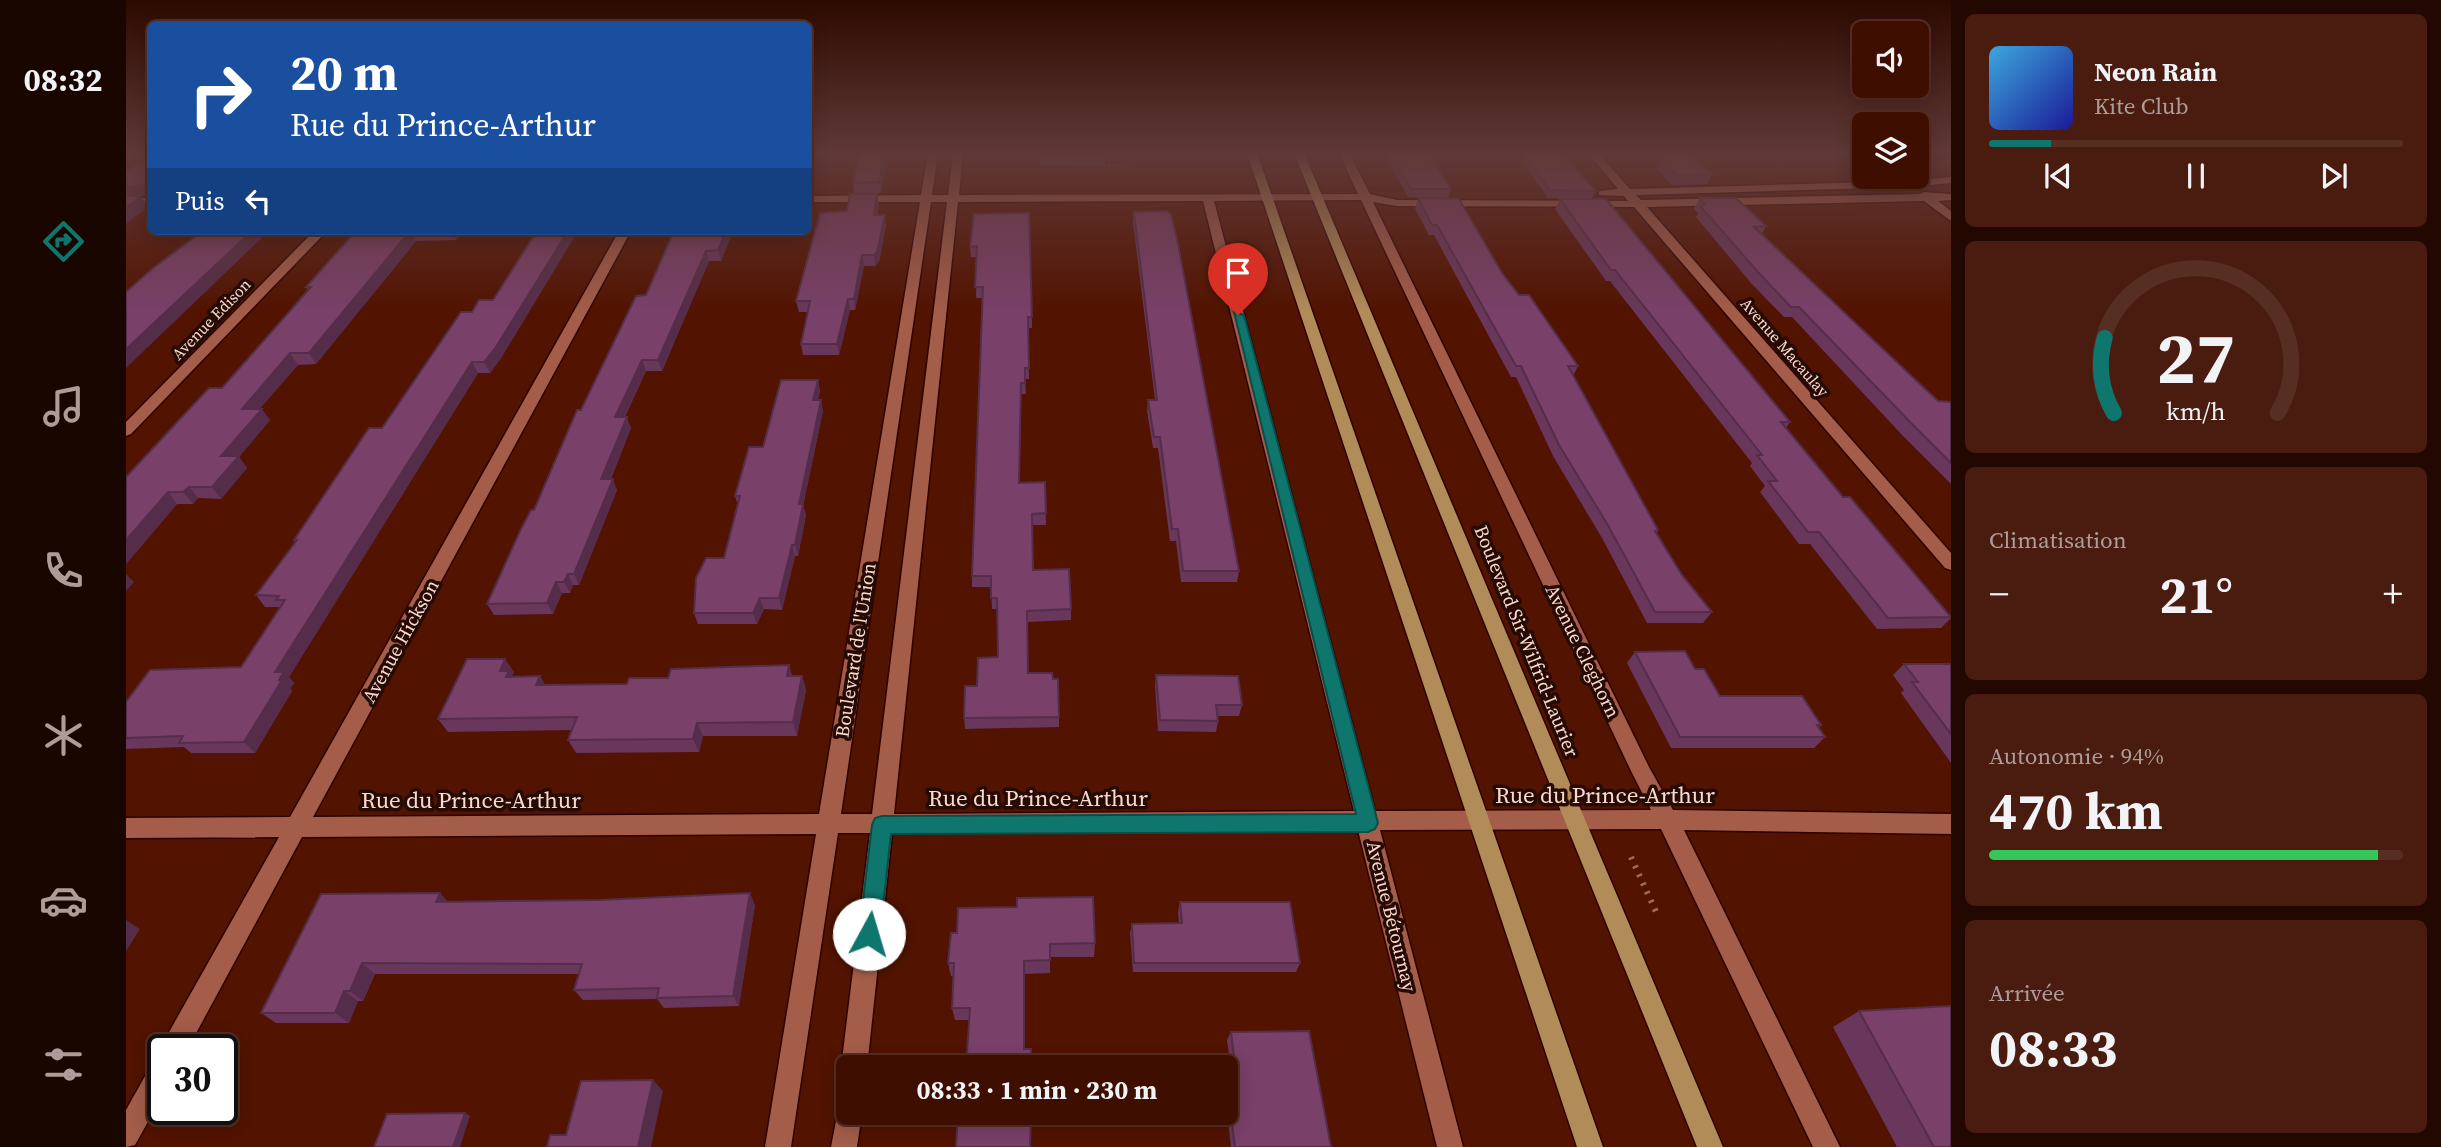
<!DOCTYPE html>
<html lang="fr">
<meta charset="utf-8">
<style>
body{margin:0;font-family:"Source Serif 4",serif;background:#491c0f;color:#f1f3f6;height:100vh;display:flex;flex-direction:column;font-size:26px;white-space:nowrap}
*{box-sizing:border-box;margin:0}
p{font-size:23px;color:#ad9c99}
.icon{flex:none;width:38px;height:38px;fill:none;stroke:currentColor;stroke-width:2;stroke-linecap:round;stroke-linejoin:round}
.map{position:relative;flex:1;overflow:hidden}
.details{display:flex;flex-direction:column;gap:14px;padding:14px;background:#220800;width:490px}
.details>*{flex:none}
.top-card{position:absolute;left:21px;top:21px;width:665px;height:214px;border-radius:10px;box-shadow:0 4px 18px #0003,0 0 0 2px #572e22;background:#1a4fa0;color:#fff;overflow:hidden}
.buttons{position:absolute;left:1726px;top:21px;display:grid;gap:14px}
.buttons a{display:grid;place-items:center;width:77px;height:77px;border-radius:10px;background:#3e0e00;box-shadow:0 4px 18px #0003,0 0 0 2px #572e22;font-size:35px}
.speed{position:absolute;left:21px;top:1034px;display:flex;gap:14px;font-size:35px;font-weight:700;text-align:center}
.speed>*{display:grid;place-content:center;width:91px;height:91px;border-radius:50%;background:#3e0e00;box-shadow:0 4px 18px #0003,0 0 0 2px #572e22;line-height:1}
.speed .limit{border:4px solid #111;border-radius:10px;background:#fff;color:#111}
.pin{position:absolute;display:grid;place-items:center;width:60px;height:60px;color:#fff;margin:-72px -30px;border-radius:50% 50% 50% 0;rotate:-45deg;box-shadow:0 0 7px #0007}
.pin .icon{rotate:45deg}
.me{position:absolute;width:77px;margin:-38px;rotate:6deg;stroke-linejoin:round;filter:drop-shadow(0 0 5px #0008)}
.turn{display:flex;align-items:center;gap:24px;height:147px;padding:0 28px;font-size:32px}
.turn .icon{width:91px;height:91px;stroke-width:2.5}
.turn b{display:block;font-size:49px;line-height:60px}
.then{display:flex;align-items:center;height:66px;padding:0 28px;background:#0003;gap:14px;font-size:26px}
.big{font-size:52px;font-weight:700;line-height:1.1}
.details .card{flex:1;display:flex;flex-direction:column;justify-content:center;gap:10px;min-width:0;padding:0 24px;border-radius:10px;background:#491c0f}
.details .dial{align-items:center;gap:0}
.dial svg{height:182px;overflow:visible;fill:none;stroke:#572e22;stroke-width:7;stroke-linecap:round;text-anchor:middle}
.dial text{fill:#f1f3f6;stroke:none}
.song{display:flex;align-items:center;gap:21px}
.cover{width:84px;height:84px;border-radius:10px;background:linear-gradient(135deg,hsl(200 70% 55%),hsl(240 70% 35%))}
.played{height:7px;border-radius:4px;background:linear-gradient(90deg,#0f766e 15%,#572e22 15%)}
.keys{display:flex;justify-content:space-around;direction:ltr}
.heat{display:flex;justify-content:space-between;align-items:center;font-size:38px;direction:ltr}
.charge{height:10px;border-radius:5px;background:linear-gradient(90deg,#34c759 94%,#572e22 0)}
.trip{position:absolute;left:710px;top:1055px;width:402px;height:70px;border-radius:10px;background:#3e0e00;box-shadow:0 4px 18px #0003,0 0 0 2px #572e22;font-weight:700;line-height:70px;text-align:center}
main{display:flex;flex:1;min-height:0}
.tab-bar{display:flex;flex-direction:column;width:126px;justify-content:space-around;align-items:center;background:#190600;color:#ad9c99}
.tab-bar .icon{width:49px;height:49px}
.tab-bar .active{color:#0f766e}
.tab-bar b{font-size:32px;color:#f1f3f6}
.map>svg:first-child{display:block}
.lines{fill:none;stroke-linecap:round;stroke-linejoin:round}
.street-casing{stroke:#2f0200;stroke-width:3}
.primary-casing{stroke:#2f0200;stroke-width:3}
.path-far1{stroke:#9d6c5d;stroke-width:2.5;stroke-dasharray:1 3.5;stroke-linecap:butt}
.path{stroke:#9d6c5d;stroke-width:6;stroke-dasharray:2.5 7;stroke-linecap:butt}
.street{fill:#a35d49;fill-rule:evenodd}
.primary{fill:#b28c58;fill-rule:evenodd}
.wall{fill:#68375b}
.shaded-wall{fill:#552d4a}
.building{fill:#79406a;stroke:#552d4a;stroke-width:2}
.route{fill:#0f766e;stroke:#0a4d48;stroke-width:2}
.labels{text-anchor:middle;stroke-width:7;stroke-linejoin:round;paint-order:stroke}
.far-street-label{font-size:16px;fill:#fad9cf;stroke:#260b04}
.street-label{font-size:19px;fill:#fad9cf;stroke:#260b04}
.near-street-label{font-size:23px;fill:#fad9cf;stroke:#260b04}
</style>
<main>
<nav class="tab-bar">
<b>08:32</b>
<svg class="icon active" aria-label="directions" viewBox="0 0 24 24"><path d="M12 3l9 9-9 9-9-9zM9 14v-3h6M13 9l2 2-2 2"/></svg>
<svg class="icon" aria-label="music" viewBox="0 0 24 24"><path d="M9 18V5l10-2v13"/><circle cx="6" cy="18" r="3"/><circle cx="16" cy="16" r="3"/></svg>
<svg class="icon" aria-label="phone" viewBox="0 0 24 24"><path d="M5 4h4l2 5-3 2q2 4 5 5l2-3 5 2v4C11 20 4 13 5 4z"/></svg>
<svg class="icon" aria-label="climate" viewBox="0 0 24 24"><path d="M12 3v18M4 7l16 10M4 17L20 7"/></svg>
<svg class="icon" aria-label="car" viewBox="0 0 24 24"><path d="M5 17H2v-5l4-1 3-4h7l3 4 3 1v5h-3M9 17h6M6 11h13"/><circle cx="7" cy="17" r="2"/><circle cx="17" cy="17" r="2"/></svg>
<svg class="icon" aria-label="filters" viewBox="0 0 24 24"><path d="M4 7h16M4 17h16"/><circle cx="9" cy="7" r="2"/><circle cx="15" cy="17" r="2"/></svg>
</nav>
<div class="map">
<svg width="1825" height="1147" viewBox="0 0 1825 1147">
<rect width="100%" height="100%" fill="#521300"/>
<g class="lines">
<defs>
<path id="street" d="M802 153H812L806 195H822L827 153H837L833 195 1232 194 1213 153H1223L1244 194 1271 200 1502 201 1498 196 1473 195V191L1492 189 1462 153H1472L1504 189 1785 181 1825 177V183L1785 187 1510 195 1515 200 1793 194 1798 192 1825 194V200L1812 201 1825 211V221L1798 201 1521 207 1825 553V570L1819 568 1508 207 1271 206 1247 202 1523 767 1547 810 1825 814V834L1558 830 1714 1147H1687L1535 829 1254 830 1337 1147H1311L1232 830 766 833 741 1068H723V1079L715 1068 744 833H712L665 1147H639L690 834 176 837 61 1050H37V1056L34 1050 38 1041 153 837 0 838V818L164 817 493 231H505L187 817 693 814 794 202H682V196L795 195ZM1235 200 1506 773 1525 810 1249 811 1088 201ZM1077 201 1228 811 768 814 832 202ZM805 202H821L746 814H715Z
M0 198H24V204H0Z
M188 231H201L5 434 0 436V422Z
M37 1056V1095L9 1145 0 1147V1110L28 1060Z
M723 1096V1113H736L731 1147H705L714 1100Z"/>
<path id="primary" d="M1121 153H1131L1477 1147H1451Z
M1168 153H1178L1597 1147H1571Z"/>
</defs>
<!-- street casing -->
<use href="#street" class="street-casing"/>
<!-- primary casing -->
<use href="#primary" class="primary-casing"/>
<!-- path-far1 -->
<path class="path-far1" d="M1007 153 1009 166
M947 165 1000 166"/>
<!-- path -->
<path class="path" d="M1505 857 1531 914"/>
<!-- street -->
<use href="#street" class="street"/>
<!-- primary -->
<use href="#primary" class="primary"/>
</g>
<!-- wall -->
<path class="wall" d="M762 153 755 193H728L727 183Z
M914 153H979L978 165H915Z
M1258 153H1302L1325 189 1322 198 1282 197Z
M1396 153H1436L1470 191 1466 198H1422L1396 161 1398 155Z
M1536 159 1586 174 1581 184 1546 185 1531 169Z
M1292 198 1376 273 1393 295 1452 366 1447 376 1532 530 1531 533 1556 575 1586 612 1577 623H1521L1476 538 1427 456 1390 377H1385L1308 235H1303L1289 209Z
M1574 198 1640 226 1636 234 1812 401 1825 402V484L1778 437 1666 317H1658L1625 283 1570 217 1572 213 1568 209Z
M1434 199 1664 422 1660 428 1717 497 1825 616V618L1815 628 1751 629 1684 544H1673L1634 492 1639 486 1624 466 1626 463 1484 281H1480L1429 209Z
M753 205 751 215 760 225 753 262 749 266H738L729 310H724L713 355H677L675 344 682 312H673L670 301 721 211Z
M1008 212 1113 571 1111 582H1055L1050 541H1044L1032 448H1027L1021 411 1022 400H1029L1007 222Z
M903 213 906 328H902L903 379H899L900 394H895L893 483 919 482 920 525H907V570L945 609V620L901 622 902 673 927 679 933 717V727L839 729 838 718 851 686 872 657 871 609H866L865 587H846V576L856 298H850L851 257H845L844 247Z
M230 231H337L330 240 290 241 190 364 172 365 133 409 144 420 113 457 121 468 95 499 72 498 67 504H51L0 564V477L96 388 182 290 180 287Z
M411 231H449L450 234 375 358 364 373H352L163 677 168 683 164 689 166 691 129 753H65L58 747 0 749V702L115 667 155 607H139L130 595 169 542 168 540 346 312 367 300Z
M548 231H605L606 234 595 261H583L536 371H520L499 417 505 428 485 479 491 490 453 585H447L444 593H436L427 614 368 615 361 604 408 510 455 410 520 295Z
M692 380 694 391 692 400 697 411 677 506 680 515 672 556H669L656 610 638 609 631 624H572L568 613 598 558 612 505 609 496 637 447Z
M1509 652 1569 669 1594 696 1695 725 1693 727 1699 737 1688 748H1545L1501 663Z
M1778 664H1825V763L1775 693 1778 690 1767 675Z
M663 665 666 676H676L680 690 671 736H577L573 752 450 753 442 740 446 730 322 732 312 719 388 672 386 676H414L419 685 501 684 542 678Z
M1030 675 1116 705 1113 716H1092V721L1090 732 1032 731 1029 686Z
M322 902 629 905 613 1006 538 1008 531 999 457 1000 448 990 453 974H249L237 1001H232L223 1023H150L135 1013Z
M1054 902 1174 963 1170 972H1007L1004 933 1006 924 1053 923 1052 912Z
M831 933 969 943 968 957H924V973L898 974 899 1049 905 1068 843 1020H829L826 1008 828 976H825L822 963Z
M1733 1011 1825 1147H1771L1707 1027Z
M1105 1032 1205 1147H1105L1101 1112V1104L1103 1099H1109L1101 1040Z"/>
<!-- shaded-wall -->
<path class="shaded-wall" d="M759 153H762L755 193 753 182Z
M17 185 24 188V199L22 196H15L22 207 0 224V187Z
M751 194 753 205 750 226 748 215Z
M759 215 760 225 753 262 749 266 748 255Z
M126 231H143L0 368V349Z
M284 231H285L290 241 190 364 183 353Z
M326 231H337L330 240Z
M442 231H449L450 234 375 358 364 373 358 362Z
M600 231H605L606 234 595 261 592 250Z
M580 251 583 261 536 371 532 360Z
M736 255 738 266 729 310 728 299Z
M722 299 724 310 713 355 711 344Z
M164 353 172 365 124 420 116 409Z
M516 360 520 371 493 428 489 417Z
M346 362 352 373 163 677 168 683 164 689 166 691 129 753 118 742 149 672Z
M692 380 694 391 689 411 687 400Z
M695 400 697 411 677 506 680 515 672 556 669 545 673 504Z
M136 409 144 420 113 457 121 468 95 499 86 487 95 456Z
M501 417 505 428 480 490 475 479Z
M487 479 491 490 453 585 448 574Z
M63 487 72 498 67 504 57 492Z
M42 492 51 504 0 564V540Z
M666 545 669 556 656 610 653 598Z
M0 574 8 582 0 591Z
M442 574 447 585 444 593 438 582Z
M430 582 436 593 427 614 421 603Z
M634 598 638 609 631 624 627 613Z
M379 659 388 672 386 676 389 690 374 671Z
M663 665 667 679 661 676Z
M414 676 422 690 410 685Z
M676 676 680 690 671 736 667 722Z
M571 723 577 736 573 752 567 739Z
M314 893 325 905 310 902Z
M624 893 629 905 613 1006 607 996Z
M0 920 14 929 0 951Z
M236 963 249 974 237 1001 224 991Z
M218 991 232 1001 223 1023 209 1013Z
M527 1080 537 1091 525 1147H512Z
M339 1113 344 1116 334 1147H327Z"/>
<!-- building -->
<path class="building" d="M24 153V188L20 192 17 185 0 187V172Z
M733 153H759L753 182 727 183Z
M1265 153H1302L1325 189H1285Z
M1403 153H1436L1470 191 1424 190 1398 154H1404Z
M1542 153H1563L1586 174 1551 175 1536 159Z
M724 194H751L748 215H759L751 252 748 255H736L728 299H722L711 344H675L684 301H670L694 213 721 211Z
M0 196H15L0 208Z
M1292 198 1333 199 1376 273 1393 295H1403L1452 366H1442L1532 530 1529 531 1556 575 1586 612H1529L1483 527 1433 445 1395 366H1390L1311 225H1306Z
M1574 198H1610L1640 226 1628 227 1812 401 1825 402V463L1787 425 1673 307H1665L1632 272 1575 207 1579 204Z
M1434 199H1480L1664 422H1655L1717 497H1724L1825 617 1762 618 1693 532H1682L1642 481H1651L1631 455H1636L1489 270H1485Z
M1041 211 1045 215 1052 244 1113 571H1057L1052 529H1046L1034 437H1028L1022 400H1031L1008 212Z
M903 213 906 317H902L903 368H899V383H895L893 483 919 482 920 513 906 514 907 570 943 569 945 609 901 611 902 673H926L927 679H932L933 717 838 718 839 686H851L852 658 872 657 871 598H865V576H846L857 287H849L851 246 844 247 848 214Z
M77 231H126L0 349V292L26 269Z
M230 231H284L183 353H164L116 409H136L95 456H113L86 487H63L57 492H42L0 540V477L83 388H96L185 287H180Z
M411 231H442L370 347 358 362H346L149 672H158L153 680H156L118 742 53 743 57 736 0 738V702L24 670 115 667 159 600H150L153 596 130 595 171 540H168L243 428H256L335 312H346L353 300H367Z
M548 231H600L592 250 580 251 532 360H516L489 417H501L475 479H487L448 574H442L438 582H430L421 603 361 604 395 529 405 510H408L451 410H455L510 296 520 295Z
M655 380H692L687 400H695L673 504H677L669 545H666L653 598H634L627 613H568L570 578 580 558H598L614 496H609L623 447H637Z
M1559 651 1569 669H1578L1594 696H1676L1695 725H1691L1699 737H1554L1509 652Z
M341 659H379L374 671H383L380 677 414 676 410 685 501 684 503 678H542L545 669 663 665 661 676H676L667 722 571 723 567 739 442 740 451 717 312 719Z
M1778 664H1825V734L1786 682H1792Z
M1030 675 1112 676 1116 705H1090L1092 721 1034 720Z
M314 893 310 902 474 900 624 893 607 996 531 998 533 988 448 990 456 964 236 963 224 991H218L209 1013H135L195 894Z
M967 897 969 943 924 944V960L898 961V1049H905V1068H840L844 1008H826L828 963H822L825 933H831L832 908 891 907V898Z
M1054 902H1164L1174 963H1008L1006 924 1056 923Z
M1825 1006V1147H1808L1733 1011Z
M1183 1031 1205 1147H1109L1103 1099 1113 1098 1105 1032Z
M527 1080 512 1147H421L424 1135H440L455 1081Z
M339 1113 327 1147H248L261 1114Z
M832 1113H905L904 1147H830Z"/>
<!-- sky -->
<linearGradient id="sky" x2="0" y2="1"><stop stop-color="#2d0a00"/><stop offset="0.49" stop-color="#603937"/><stop offset="1" stop-color="#603937" stop-opacity="0"/></linearGradient>
<rect width="1825" height="313" fill="url(#sky)"/>
<!-- route -->
<path class="route" d="M1108 312 1118 315 1252 823 1249 829 1242 832 765 834 754 934 751 942 743 945 736 942 733 934 746 825 749 818 756 816 1230 814Z"/>
<g class="labels">
<!-- far-street labels -->
<g class="far-street-label">
<text transform="translate(85 319) rotate(-46)" y="6">Avenue Edison</text>
<text transform="translate(1659 347) rotate(49)" y="6">Avenue Macaulay</text>
</g>
<!-- street labels -->
<g class="street-label">
<text transform="translate(274 641) rotate(-61)" y="7">Avenue Hickson</text>
<text transform="translate(1401 641) rotate(68)" y="7">Boulevard Sir-Wilfrid-Laurier</text>
<text transform="translate(729 650) rotate(-81)" y="7">Boulevard de l'Union</text>
<text transform="translate(1457 651) rotate(64)" y="7">Avenue Cleghorn</text>
<text transform="translate(1266 916) rotate(76)" y="7">Avenue Bétournay</text>
</g>
<!-- near-street labels -->
<g class="near-street-label">
<text x="1479" y="803">Rue du Prince-Arthur</text>
<text x="912" y="806">Rue du Prince-Arthur</text>
<text x="345" y="808">Rue du Prince-Arthur</text>
</g>
</g>
</svg>
<div class="buttons">
<a><svg class="icon" aria-label="sound" viewBox="0 0 24 24"><path d="M4 9h4l5-4v14l-5-4H4zM17 9q2 3 0 6"/></svg></a>
<a><svg class="icon" aria-label="layers" viewBox="0 0 24 24"><path d="M12 4l9 5-9 5-9-5zM3 14l9 5 9-5"/></svg></a>
</div>
<div class="speed"><div class="limit">30</div></div>
<div class="pin" style="left:1112px;top:315px;background:#d93025"><svg class="icon" aria-label="arrive" viewBox="0 0 24 24"><path d="M6 21V4h12l-3 4 3 4H6"/></svg></div>
<svg class="me" style="left:743px;top:934px" viewBox="-20 -20 40 40"><circle r="19" fill="#fff"/><path d="M0-13L10 11 0 6-10 11z" fill="#0f766e"/></svg>
<div class="trip">08:33 · 1 min · 230 m</div>
<div class="top-card">
<div class="turn"><svg class="icon" aria-label="right" viewBox="0 0 24 24"><path d="M7 20v-9h11M14 6l5 5-5 5"/></svg><div><b>20 m</b>Rue du Prince-Arthur</div></div>
<div class="then">Puis<svg class="icon" aria-label="left" viewBox="0 0 24 24"><path d="M17 20v-9H6M10 6l-5 5 5 5"/></svg></div>
</div>
</div>
<section class="details">
<div class="card">
<div class="song"><i class="cover"></i><div><b>Neon Rain</b><p>Kite Club</p></div></div>
<div class="played"></div>
<div class="keys"><svg class="icon" aria-label="previous" viewBox="0 0 24 24"><path d="M18 5L8 12l10 7zM5 5v14"/></svg><svg class="icon" aria-label="pause" viewBox="0 0 24 24"><path d="M8 5v14M16 5v14"/></svg><svg class="icon" aria-label="next" viewBox="0 0 24 24"><path d="M6 5l10 7-10 7zM19 5v14"/></svg></div>
</div>
<div class="card dial"><svg viewBox="0 0 100 80">
<path d="M14 69A42 42 0 1 1 86 69"/>
<path d="M14 69A42 42 0 0 1 10 36" stroke="#0f766e"/>
<text x="50" y="56" font-size="32" font-weight="700">27</text>
<text x="50" y="72" font-size="11">km/h</text>
</svg></div>
<div class="card"><p>Climatisation</p>
<div class="heat"><a>−</a><b class="big">21°</b><a>+</a></div>
</div>
<div class="card"><p>Autonomie · 94%</p><b class="big">470 km</b><div class="charge"></div></div>
<div class="card"><p>Arrivée</p><b class="big">08:33</b></div>
</section>
</main>
